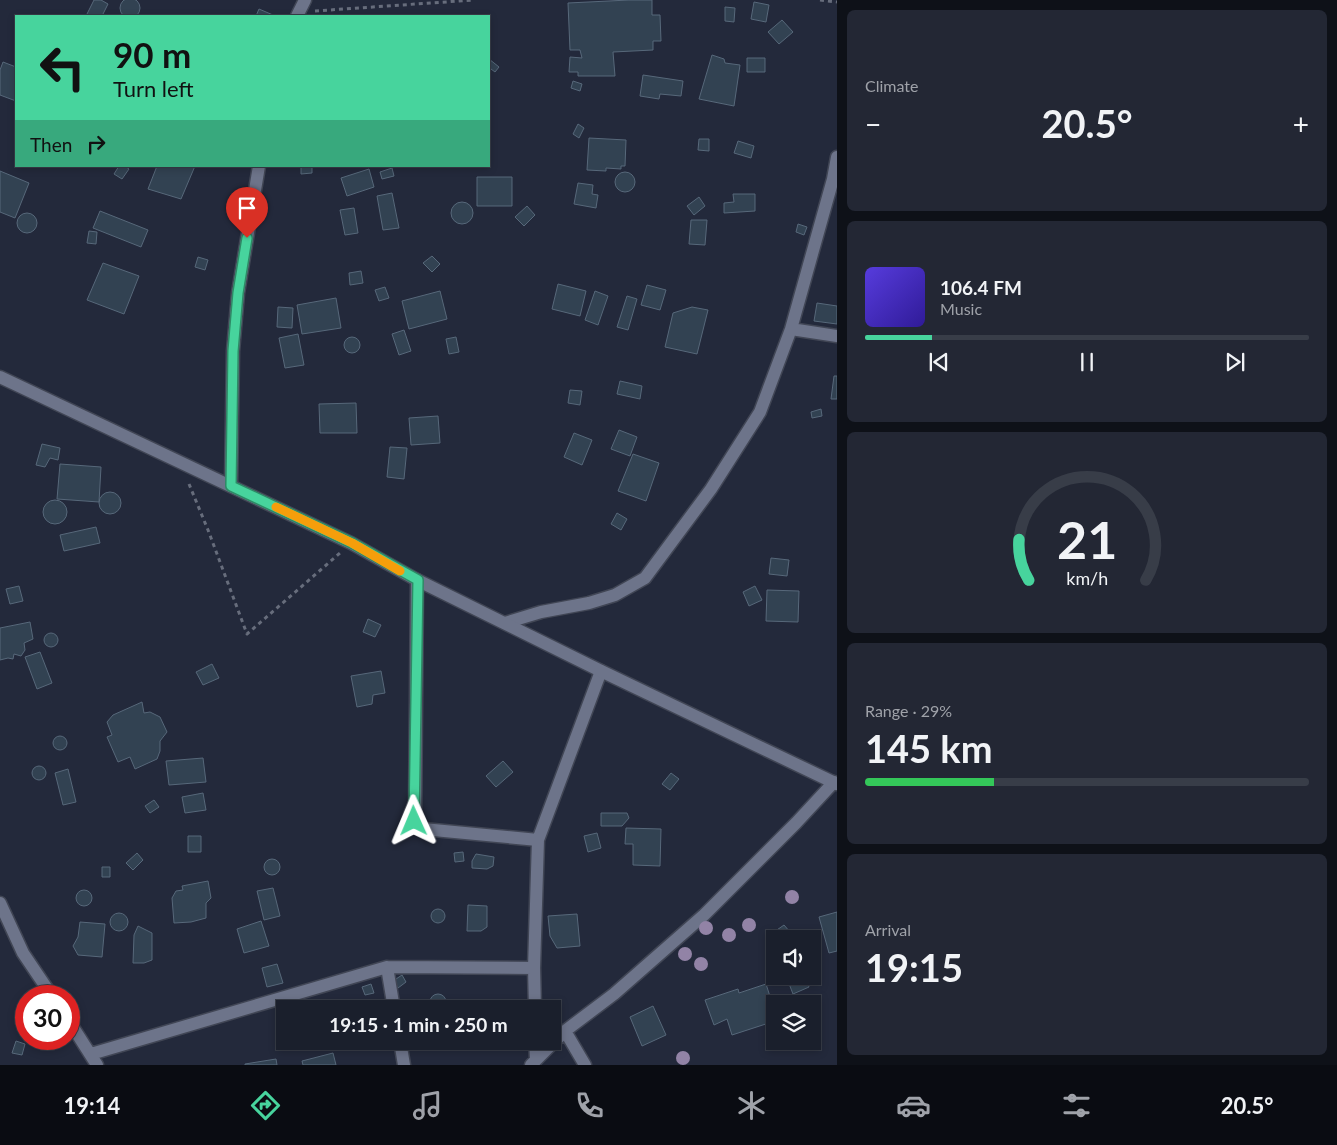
<!DOCTYPE html>
<meta charset="utf-8">
<style>
body{margin:0;font-family:Lato,sans-serif;background:#232734;color:#f1f3f6;height:100vh;display:flex;flex-direction:column;font-size:19px;white-space:nowrap}
*{box-sizing:border-box;margin:0}
p{font-size:16px;color:#9fa2a9}
.icon{flex:none;width:28px;height:28px;fill:none;stroke:currentColor;stroke-width:2;stroke-linecap:round;stroke-linejoin:round}
.map{position:relative;flex:1;overflow:hidden}
.drawer{display:flex;flex-direction:column;gap:10px;padding:10px;background:#0e1118;width:500px}
.drawer>*{flex:none}
.hud{position:absolute;left:15px;top:15px;width:475px;height:152px;border-radius:0px;box-shadow:0 2px 8px #0003,0 0 0 1px #383d48;background:#47d49d;color:#111;overflow:hidden}
.buttons{position:absolute;left:766px;top:930px;display:grid;gap:10px}
.buttons a{display:grid;place-items:center;width:55px;height:55px;border-radius:0px;background:#1a1f2c;box-shadow:0 2px 8px #0003,0 0 0 1px #383d48;font-size:25px}
.speed{position:absolute;left:15px;top:985px;display:flex;gap:10px;font-size:25px;font-weight:700;text-align:center}
.speed>*{display:grid;place-content:center;width:65px;height:65px;border-radius:50%;background:#1a1f2c;box-shadow:0 2px 8px #0003,0 0 0 1px #383d48;line-height:1}
.speed .limit{border:8px solid #d22;background:#fff;color:#111}
.pin{position:absolute;display:grid;place-items:center;width:42px;height:42px;color:#fff;margin:-51px -21px;border-radius:50% 50% 50% 0;rotate:-45deg;box-shadow:0 0 5px #0007}
.pin .icon{rotate:45deg}
.me{position:absolute;width:55px;margin:-28px;rotate:359deg;stroke-linejoin:round;filter:drop-shadow(0 0 4px #0008)}
.turn{display:flex;align-items:center;gap:18px;height:105px;padding:0 15px;font-size:22px}
.turn .icon{width:65px;height:65px;stroke-width:2.5}
.turn b{display:block;font-size:35px;line-height:42px}
.then{display:flex;align-items:center;height:48px;padding:0 15px;background:#0003;gap:10px;font-size:19px}
.big{font-size:38px;font-weight:700;line-height:1.1}
.drawer .card{flex:1;display:flex;flex-direction:column;justify-content:center;gap:8px;min-width:0;padding:0 18px;border-radius:8px;background:#232734}
.drawer .dial{align-items:center;gap:0}
.dial svg{height:130px;overflow:visible;fill:none;stroke:#383d48;stroke-width:7;stroke-linecap:round;text-anchor:middle}
.dial text{fill:#f1f3f6;stroke:none}
.song{display:flex;align-items:center;gap:15px}
.cover{width:60px;height:60px;border-radius:8px;background:linear-gradient(135deg,hsl(250 70% 55%),hsl(250 70% 35%))}
.played{height:5px;border-radius:2px;background:linear-gradient(90deg,#47d49d 15%,#383d48 15%)}
.keys{display:flex;justify-content:space-around;direction:ltr}
.heat{display:flex;justify-content:space-between;align-items:center;font-size:28px;direction:ltr}
.charge{height:8px;border-radius:4px;background:linear-gradient(90deg,#34c759 29%,#383d48 0)}
.trip{position:absolute;left:276px;top:1000px;width:285px;height:50px;border-radius:0px;background:#1a1f2c;box-shadow:0 2px 8px #0003,0 0 0 1px #383d48;font-weight:700;line-height:50px;text-align:center}
.menu{display:flex;height:80px;justify-content:space-around;align-items:center;background:#0a0c12;color:#9fa2a9}
.menu .icon{width:35px;height:35px}
.menu .selected{color:#47d49d}
.menu b{font-size:22px;color:#f1f3f6}
main{display:flex;flex:1;min-height:0}
.map>svg:first-child{display:block}
.building{fill:#324252;stroke:#57687a}
.lines{fill:none;stroke-linecap:round;stroke-linejoin:round}
.minor-casing{stroke:#414655;stroke-width:15}
.tertiary-casing{stroke:#414655;stroke-width:15}
.path{stroke:#676d7c;stroke-width:3;stroke-dasharray:4 4;stroke-linecap:butt}
.minor{stroke:#6d748a;stroke-width:12}
.tertiary{stroke:#6d748a;stroke-width:12}
.tree{fill:#9283a6}
.route-casing{stroke:#2e8a66;stroke-width:12}
.route{stroke:#47d49d;stroke-width:9}
.slow{stroke:#f59e0b;stroke-width:9}
</style>
<main>
<div class="map">
<svg width="837" height="1065" viewBox="0 0 837 1065">
<rect width="100%" height="100%" fill="#23293b"/>
<!-- building -->
<path class="building" d="M120 8a10 10 0 1 1 20 0a10 10 0 1 1-20 0Z
M94 0H101L108 4 102 16H86Z
M629 0H652V15H660L661 41H653V50L613 52 615 76H578V72H569L570 57 582 58 580 50H570L568 3Z
M754 2 769 5 766 22 751 19Z
M725 7 735 8 734 22 725 21Z
M259 9 273 15 272 16H256Z
M782 20 793 32 779 44 768 32Z
M712 55 724 59 725 63 740 65 734 106 699 99Z
M747 58H765V72H747Z
M489 59 499 67 495 72 491 69 489 72Z
M3 62 16 67V101L0 95V70Z
M643 75 683 81 681 96 660 94 659 99 640 96Z
M573 81 582 84 580 91 571 88Z
M578 124 584 128 579 138 573 134Z
M589 138 626 140 625 166H621V169L606 168V171L587 170Z
M699 139H709V151L698 150Z
M738 141 754 146 751 158 734 153Z
M119 166H125L129 169 122 179 114 174Z
M157 166H195L181 199 148 189Z
M301 166H312V173L301 174Z
M392 168 394 176 382 179 380 172Z
M369 169 374 187 347 196 341 178Z
M0 171 29 183 15 218 0 212Z
M615 182a10 10 0 1 1 20 0a10 10 0 1 1-20 0Z
M477 177H512V206H477Z
M578 183 593 185 592 194 598 195 596 208 574 204Z
M392 193 399 228 383 230 377 196Z
M733 194H755V211L724 213V203L734 202Z
M699 197 705 206 694 215 687 206Z
M451 213a11 11 0 1 1 22 0a11 11 0 1 1-22 0Z
M527 206 535 215 524 226 515 217Z
M354 208 358 233 345 235 340 210Z
M100 211 148 230 141 247 93 228Z
M17 223a10 10 0 1 1 20 0a10 10 0 1 1-20 0Z
M691 220H707L705 245 689 244Z
M798 224 807 227 804 235 796 232Z
M89 231 97 232 96 244 87 243Z
M432 256 440 264 432 272 423 263Z
M198 257 208 260 205 270 195 267Z
M103 263 139 276 124 314 87 300Z
M361 271 363 283 350 285 349 273Z
M558 284 586 291 580 316 552 309Z
M647 285 666 290 660 310 641 305Z
M385 287 389 298 379 301 375 290Z
M440 291 447 319 409 329 402 301Z
M595 291 608 296 598 325 585 320Z
M627 296 637 299 628 330 617 327Z
M336 298 341 328 302 334 297 305Z
M817 303 837 306V324L814 321Z
M278 307 293 308 292 328 277 327Z
M692 307 708 310 697 354 665 347 673 313Z
M404 330 411 351 399 355 392 334Z
M298 334 304 365 285 368 279 338Z
M344 345a8 8 0 1 1 16 0a8 8 0 1 1-16 0Z
M456 337 459 352 449 354 446 339Z
M834 376H837V399H831Z
M620 381 642 386 640 399 617 394Z
M570 390 582 391 580 405 568 403Z
M356 403 357 433H320L319 404Z
M821 409 822 416 812 418 811 412Z
M438 416 440 443 411 445 409 418Z
M619 430 637 437 630 456 611 449Z
M574 433 592 440 582 465 564 457Z
M42 444 60 448 58 460 50 458 45 467 36 465Z
M390 447 407 448 404 479 387 477Z
M633 454 659 463 646 501 618 491Z
M60 464 101 467 99 502 57 499Z
M99 503a11 11 0 1 1 22 0a11 11 0 1 1-22 0Z
M43 512a12 12 0 1 1 24 0a12 12 0 1 1-24 0Z
M617 513 627 519 621 530 611 524Z
M96 527 100 543 64 551 60 535Z
M771 558 789 560 787 576 769 574Z
M19 586 23 601 10 604 6 589Z
M755 586 762 600 749 606 743 592Z
M767 590 799 591 798 622 766 621Z
M368 619 381 625 375 637 363 632Z
M30 622 33 639 24 643 25 650 21 656 14 654 13 659 8 658 0 660V628Z
M44 640a7 7 0 1 1 14 0a7 7 0 1 1-14 0Z
M40 652 52 683 37 689 25 657Z
M212 664 219 678 203 685 196 672Z
M381 671 385 693 373 695 372 704 357 707 351 676Z
M142 702 144 713 150 712 160 717 167 732 160 741V751L157 759 135 769 130 757 118 762 107 737 112 735 107 722 113 715Z
M53 743a7 7 0 1 1 14 0a7 7 0 1 1-14 0Z
M203 758 206 782 169 785 166 761Z
M503 761 513 772 496 787 486 776Z
M32 773a7 7 0 1 1 14 0a7 7 0 1 1-14 0Z
M68 769 76 802 63 805 55 773Z
M671 773 679 779 670 790 662 784Z
M203 793 206 810 185 813 182 797Z
M154 800 159 807 150 813 145 806Z
M601 813H627L629 818 622 826H601Z
M626 828 661 829 660 866 633 865V844H625Z
M597 833 601 848 588 852 584 836Z
M188 836H201V852H188Z
M463 852 464 861 455 862 454 853Z
M137 853 143 860 133 870 126 863Z
M476 854 494 857 493 866 487 869 472 868V861Z
M264 867a8 8 0 1 1 16 0a8 8 0 1 1-16 0Z
M102 867H110V877H102Z
M208 881 211 898 206 903V918L191 922 174 923 172 898 176 891 183 890 182 886Z
M273 888 280 916 264 920 257 891Z
M76 898a8 8 0 1 1 16 0a8 8 0 1 1-16 0Z
M468 905 487 906V927L481 931H467Z
M431 916a7 7 0 1 1 14 0a7 7 0 1 1-14 0Z
M837 912V951L829 953 819 917Z
M110 922a9 9 0 1 1 18 0a9 9 0 1 1-18 0Z
M577 914 580 946 557 948 550 936 548 916Z
M261 921 269 946 244 953 237 929Z
M80 922 105 924 102 957 78 955 73 946 78 937Z
M784 925 790 932 780 939 774 932Z
M138 926 152 933V960L144 963H133L134 935Z
M277 964 283 983 267 987 262 968Z
M402 975 406 982 398 988 393 981Z
M786 976H805L809 987 793 994Z
M371 984 374 993 365 995 362 987Z
M766 984 775 1012V1021L732 1035 727 1019 714 1025 705 1000 738 989 739 993Z
M430 1002a8 8 0 1 1 16 0a8 8 0 1 1-16 0Z
M653 1006 666 1035 642 1046 630 1017Z
M16 1041 25 1044 22 1055 12 1053Z
M409 1041H442L441 1044 435 1046 408 1045Z
M333 1053 336 1065H303L302 1061Z
M276 1059 277 1065H245V1064Z"/>
<g class="lines">
<defs>
<path id="minor" d="M297 16 305 0
M791 329 837 336
M231 486 233 351 238 293 259 166
M417 580 415 821 423 829 538 840
M505 623 541 612 589 603 615 595 645 578 711 489 760 412 791 329 833 179 837 157
M0 903 23 953 52 996
M387 967 394 1009
M535 1009 534 968 538 840 601 671
M69 1021 97 1065
M565 1031 585 1065
M400 1041 404 1065
M535 1041 536 1059
M91 1054 387 967 534 968
M531 1065 565 1031 614 994 704 915 796 823 834 782"/>
<path id="tertiary" d="M0 377 351 543 417 580 601 671 837 784"/>
</defs>
<!-- minor casing -->
<use href="#minor" class="minor-casing"/>
<!-- tertiary casing -->
<use href="#tertiary" class="tertiary-casing"/>
<!-- path -->
<path class="path" d="M820 0 837 2
M315 11 474 0
M189 484 208 530 247 634 340 553"/>
<!-- minor -->
<use href="#minor" class="minor"/>
<!-- tertiary -->
<use href="#tertiary" class="tertiary"/>
</g>
<!-- trees -->
<g class="tree">
<circle cx="792" cy="897" r="7"/>
<circle cx="749" cy="925" r="7"/>
<circle cx="706" cy="928" r="7"/>
<circle cx="729" cy="935" r="7"/>
<circle cx="685" cy="954" r="7"/>
<circle cx="701" cy="964" r="7"/>
<circle cx="683" cy="1058" r="7"/>
</g>
<g class="lines">
<defs>
<path id="route" d="M247 238 238 293 233 351 231 486 352 543 418 580 414 821"/>
</defs>
<!-- route casing -->
<use href="#route" class="route-casing"/>
<!-- route -->
<use href="#route" class="route"/>
<!-- slow -->
<path class="slow" d="M276 507 352 543 400 571"/>
</g>
</svg>
<div class="buttons">
<a><svg class="icon" aria-label="sound" viewBox="0 0 24 24"><path d="M4 9h4l5-4v14l-5-4H4zM17 9q2 3 0 6"/></svg></a>
<a><svg class="icon" aria-label="layers" viewBox="0 0 24 24"><path d="M12 4l9 5-9 5-9-5zM3 14l9 5 9-5"/></svg></a>
</div>
<div class="speed"><div class="limit">30</div></div>
<div class="pin" style="left:247px;top:238px;background:#d93025"><svg class="icon" aria-label="arrive" viewBox="0 0 24 24"><path d="M6 21V4h12l-3 4 3 4H6"/></svg></div>
<svg class="me" style="left:414px;top:821px" viewBox="-20 -20 40 40"><path d="M0-17L14 15 0 8-14 15z" fill="#47d49d" stroke="#fff" stroke-width="4"/></svg>
<div class="trip">19:15 · 1 min · 250 m</div>
<div class="hud">
<div class="turn"><svg class="icon" aria-label="left" viewBox="0 0 24 24"><path d="M17 20v-9H6M10 6l-5 5 5 5"/></svg><div><b>90 m</b>Turn left</div></div>
<div class="then">Then<svg class="icon" aria-label="right" viewBox="0 0 24 24"><path d="M7 20v-9h11M14 6l5 5-5 5"/></svg></div>
</div>
</div>
<section class="drawer">
<div class="card"><p>Climate</p>
<div class="heat"><a>−</a><b class="big">20.5°</b><a>+</a></div>
</div>
<div class="card">
<div class="song"><i class="cover"></i><div><b>106.4 FM</b><p>Music</p></div></div>
<div class="played"></div>
<div class="keys"><svg class="icon" aria-label="previous" viewBox="0 0 24 24"><path d="M18 5L8 12l10 7zM5 5v14"/></svg><svg class="icon" aria-label="pause" viewBox="0 0 24 24"><path d="M8 5v14M16 5v14"/></svg><svg class="icon" aria-label="next" viewBox="0 0 24 24"><path d="M6 5l10 7-10 7zM19 5v14"/></svg></div>
</div>
<div class="card dial"><svg viewBox="0 0 100 80">
<path d="M14 69A42 42 0 1 1 86 69"/>
<path d="M14 69A42 42 0 0 1 8 44" stroke="#47d49d"/>
<text x="50" y="56" font-size="32" font-weight="700">21</text>
<text x="50" y="72" font-size="11">km/h</text>
</svg></div>
<div class="card"><p>Range · 29%</p><b class="big">145 km</b><div class="charge"></div></div>
<div class="card"><p>Arrival</p><b class="big">19:15</b></div>
</section>
</main>
<nav class="menu">
<b>19:14</b>
<svg class="icon selected" aria-label="directions" viewBox="0 0 24 24"><path d="M12 3l9 9-9 9-9-9zM9 14v-3h6M13 9l2 2-2 2"/></svg>
<svg class="icon" aria-label="music" viewBox="0 0 24 24"><path d="M9 18V5l10-2v13"/><circle cx="6" cy="18" r="3"/><circle cx="16" cy="16" r="3"/></svg>
<svg class="icon" aria-label="phone" viewBox="0 0 24 24"><path d="M5 4h4l2 5-3 2q2 4 5 5l2-3 5 2v4C11 20 4 13 5 4z"/></svg>
<svg class="icon" aria-label="climate" viewBox="0 0 24 24"><path d="M12 3v18M4 7l16 10M4 17L20 7"/></svg>
<svg class="icon" aria-label="car" viewBox="0 0 24 24"><path d="M5 17H2v-5l4-1 3-4h7l3 4 3 1v5h-3M9 17h6M6 11h13"/><circle cx="7" cy="17" r="2"/><circle cx="17" cy="17" r="2"/></svg>
<svg class="icon" aria-label="filters" viewBox="0 0 24 24"><path d="M4 7h16M4 17h16"/><circle cx="9" cy="7" r="2"/><circle cx="15" cy="17" r="2"/></svg>
<b>20.5°</b>
</nav>
